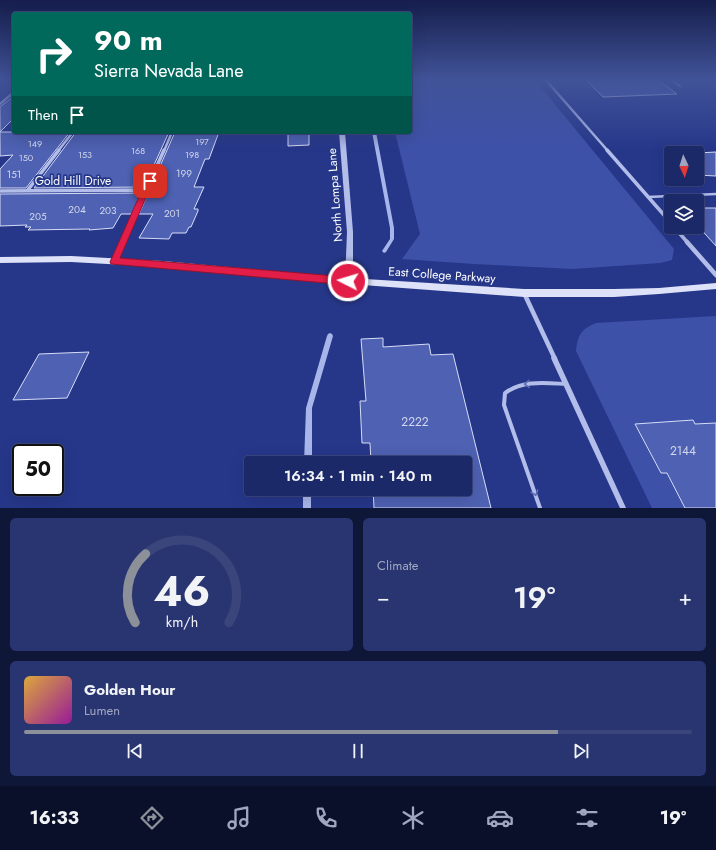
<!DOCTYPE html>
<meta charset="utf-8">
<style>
body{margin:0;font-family:Jost,sans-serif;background:#293571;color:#f1f3f6;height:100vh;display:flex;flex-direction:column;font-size:15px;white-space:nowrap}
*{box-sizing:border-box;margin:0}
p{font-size:13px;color:#a0a6c0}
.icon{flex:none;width:22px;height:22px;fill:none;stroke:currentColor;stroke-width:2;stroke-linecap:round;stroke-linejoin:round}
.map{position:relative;height:508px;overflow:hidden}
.side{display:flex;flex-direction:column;gap:10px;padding:10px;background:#0f1739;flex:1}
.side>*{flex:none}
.hud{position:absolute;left:12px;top:12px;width:400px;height:122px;border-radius:4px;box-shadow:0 4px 16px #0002,0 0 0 1px #3a457c;background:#00695c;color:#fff;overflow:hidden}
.needle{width:26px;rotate:176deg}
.controls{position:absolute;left:664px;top:146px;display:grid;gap:8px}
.controls a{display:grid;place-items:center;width:40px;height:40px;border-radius:4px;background:#1c2968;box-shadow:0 4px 16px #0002,0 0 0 1px #3a457c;font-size:20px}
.speed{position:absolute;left:12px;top:444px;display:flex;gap:8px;font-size:20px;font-weight:700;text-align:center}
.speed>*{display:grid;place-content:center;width:52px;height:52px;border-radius:50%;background:#1c2968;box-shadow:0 4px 16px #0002,0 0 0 1px #3a457c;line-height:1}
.speed .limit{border:2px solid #111;border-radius:6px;background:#fff;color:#111}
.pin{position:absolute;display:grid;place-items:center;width:34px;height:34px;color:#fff;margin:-17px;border-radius:8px;box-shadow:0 2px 6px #0006}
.me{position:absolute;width:44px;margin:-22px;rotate:275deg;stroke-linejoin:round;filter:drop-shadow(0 0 3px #0008)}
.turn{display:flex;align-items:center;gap:14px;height:84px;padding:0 16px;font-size:18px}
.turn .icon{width:52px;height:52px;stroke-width:2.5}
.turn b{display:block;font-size:28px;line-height:34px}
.then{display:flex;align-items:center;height:38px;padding:0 16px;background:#0003;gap:8px;font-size:15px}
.big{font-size:30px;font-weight:600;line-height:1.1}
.side .card{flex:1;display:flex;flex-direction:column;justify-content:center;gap:6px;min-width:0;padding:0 14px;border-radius:6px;background:#293571}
.side .dial{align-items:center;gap:0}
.dial svg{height:104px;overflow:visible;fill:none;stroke:#3a457c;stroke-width:7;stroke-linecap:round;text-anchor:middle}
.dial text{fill:#f1f3f6;stroke:none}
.song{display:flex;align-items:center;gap:12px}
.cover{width:48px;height:48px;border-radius:6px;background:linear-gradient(135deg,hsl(40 70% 55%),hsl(300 70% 35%))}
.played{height:4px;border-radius:2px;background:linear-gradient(90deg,#8c9099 80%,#3a457c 80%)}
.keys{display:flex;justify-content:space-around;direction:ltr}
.heat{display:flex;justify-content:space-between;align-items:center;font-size:22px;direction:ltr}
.side .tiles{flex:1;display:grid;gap:10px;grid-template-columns:1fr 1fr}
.card:last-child{grid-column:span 2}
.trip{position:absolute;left:244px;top:456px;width:228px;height:40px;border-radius:4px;background:#1c2968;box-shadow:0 4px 16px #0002,0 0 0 1px #3a457c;font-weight:600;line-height:40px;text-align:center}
.dock{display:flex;height:64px;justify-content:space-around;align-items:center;background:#0b102a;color:#a0a6c0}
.dock .icon{width:28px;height:28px}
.dock .active{color:#8c9099}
.dock b{font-size:18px;color:#f1f3f6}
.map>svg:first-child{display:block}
.green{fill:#3d51a9}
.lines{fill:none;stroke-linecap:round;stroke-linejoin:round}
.stream{fill:#a7b5ea;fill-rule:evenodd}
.building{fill:#4e61b2;stroke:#d7ddf7}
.service-far2{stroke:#b3bdea;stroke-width:2}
.service-far1{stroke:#b3bdea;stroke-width:2.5}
.service{stroke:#b3bdea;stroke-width:4}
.minor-far3{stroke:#b3bdea;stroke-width:2.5}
.minor-far2{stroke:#b3bdea;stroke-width:3.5}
.minor-far1{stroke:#b3bdea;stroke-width:4.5}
.minor{stroke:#b3bdea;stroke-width:5.5}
.tertiary{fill:#b3bdea;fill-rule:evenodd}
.secondary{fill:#dee2f8;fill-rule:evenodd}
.oneway{stroke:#5e6db0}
.route{fill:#e11d48;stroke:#92132f}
.labels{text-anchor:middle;stroke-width:3.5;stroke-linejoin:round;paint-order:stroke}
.far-number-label{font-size:9px;fill:#d3d8ec}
.number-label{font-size:10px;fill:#d3d8ec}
.street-label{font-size:12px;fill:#fff;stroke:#26378a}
.near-number-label{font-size:12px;fill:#d3d8ec}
</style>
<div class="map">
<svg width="716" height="508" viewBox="0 0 716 508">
<rect width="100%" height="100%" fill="#26378a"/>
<!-- green -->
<path class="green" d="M410 79H534L674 249 672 260 660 263 573 269 474 264 402 259 420 234 395 132H410Z
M716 316V508H652L576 351C578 335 580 330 596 323Z"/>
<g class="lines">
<!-- stream -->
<path class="stream" d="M372 132H376L394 228V239L386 252 384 253 382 251 390 239V228Z
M330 333 332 334 333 336 312 408V463H304L306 408 327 336 328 334Z
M303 489H311V508H303Z"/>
</g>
<!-- building -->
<path class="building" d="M586 79H657L677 94 603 97 586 80H588Z
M14 96V118L0 132H70L26 188H0V169L13 155 0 156V107Z
M76 132H169L144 187 34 188Z
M175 132H219L209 159H205L194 187H204L194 209H198V211L191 227H189L186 233H172L169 239 139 238 153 214H139Z
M293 132H309V145L288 146V133Z
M716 152V176L697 175V153Z
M141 193 132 214H121L113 228 89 230 90 229 28 230 31 227H25L27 225 0 226V194Z
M697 208H716V246L697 225Z
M383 338V347L429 344 431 355 453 354 491 508H374L373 489H465V463H371L370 443H362L360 401H366L361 339Z
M89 352 67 398 13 400 39 354Z
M693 420 695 424 716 423V508H685L667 473H661L635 424Z"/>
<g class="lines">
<!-- service-far2 -->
<path class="service-far2" d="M670 79 680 86"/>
<!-- service-far1 -->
<path class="service-far1" d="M648 197 716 194"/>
<!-- service -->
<path class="service" d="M540 508 504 405 505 393C523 380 545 383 566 384"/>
<!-- minor-far3 -->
<path class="minor-far3" d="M545 79 608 151
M0 104 14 92
M58 151 73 132
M164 151 172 132"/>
<!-- minor-far2 -->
<path class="minor-far2" d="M607 150 671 223
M0 191 145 190
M27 191 59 150
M674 227 688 243
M123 243 164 150"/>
<!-- minor-far1 -->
<path class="minor-far1" d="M687 242 716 275
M114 262 123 242
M524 293 555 359"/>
<!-- minor -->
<path class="minor" d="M554 358 623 508"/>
<!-- tertiary -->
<path class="tertiary" d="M339 132H345L353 232V281L352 283H346L345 281 347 232Z"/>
<!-- secondary -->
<path class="secondary" d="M71 256 163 261 349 278 524 289H614L659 288 716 283V289L659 294 614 297H524L349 284 163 267 71 262 0 263V257Z"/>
</g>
<!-- one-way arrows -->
<defs><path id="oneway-chevron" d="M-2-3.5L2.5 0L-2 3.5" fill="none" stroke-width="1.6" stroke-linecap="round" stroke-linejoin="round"/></defs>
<g class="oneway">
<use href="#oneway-chevron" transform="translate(527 384) rotate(177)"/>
<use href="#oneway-chevron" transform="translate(535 493) rotate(71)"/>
</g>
<!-- sky -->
<linearGradient id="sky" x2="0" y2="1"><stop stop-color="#151e4c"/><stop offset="0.53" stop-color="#415398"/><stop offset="1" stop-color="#415398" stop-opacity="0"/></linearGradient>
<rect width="716" height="150" fill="url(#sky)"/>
<!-- route -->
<path class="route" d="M150 179 153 181 120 258 348 277 352 278 353 281 352 283 348 285 111 264 110 262 146 181Z"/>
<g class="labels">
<!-- far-number labels -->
<g class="far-number-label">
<text x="202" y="145">197</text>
<text x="35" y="147">149</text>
<text x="138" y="154">168</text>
<text x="85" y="158">153</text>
<text x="192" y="158">198</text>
<text x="26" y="161">150</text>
</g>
<!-- number labels -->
<g class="number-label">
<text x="184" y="177">199</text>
<text x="14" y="178">151</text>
<text x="77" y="213">204</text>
<text x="108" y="214">203</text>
<text x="172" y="217">201</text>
<text x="38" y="220">205</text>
</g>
<!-- street labels -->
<g class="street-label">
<text x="73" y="185">Gold Hill Drive</text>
<text transform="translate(335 195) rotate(-94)" y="4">North Lompa Lane</text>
<text transform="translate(442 275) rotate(4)" y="4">East College Parkway</text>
</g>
<!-- near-number labels -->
<g class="near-number-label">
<text x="415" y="426">2222</text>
<text x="683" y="455">2144</text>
</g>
</g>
</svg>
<div class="controls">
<a><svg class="needle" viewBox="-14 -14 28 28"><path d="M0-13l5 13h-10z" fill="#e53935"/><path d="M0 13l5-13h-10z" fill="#a0a6c0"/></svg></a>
<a><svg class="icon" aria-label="layers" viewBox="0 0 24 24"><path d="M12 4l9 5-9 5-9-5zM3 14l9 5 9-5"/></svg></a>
</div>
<div class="speed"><div class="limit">50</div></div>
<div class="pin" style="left:150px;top:181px;background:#d93025"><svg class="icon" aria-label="arrive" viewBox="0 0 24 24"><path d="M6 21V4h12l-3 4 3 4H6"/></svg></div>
<svg class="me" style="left:348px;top:281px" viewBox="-20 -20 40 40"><circle r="17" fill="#e11d48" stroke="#fff" stroke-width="3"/><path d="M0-11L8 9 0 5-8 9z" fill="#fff"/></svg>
<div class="trip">16:34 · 1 min · 140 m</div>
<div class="hud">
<div class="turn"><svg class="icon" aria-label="right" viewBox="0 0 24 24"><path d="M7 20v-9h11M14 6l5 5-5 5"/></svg><div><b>90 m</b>Sierra Nevada Lane</div></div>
<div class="then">Then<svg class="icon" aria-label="arrive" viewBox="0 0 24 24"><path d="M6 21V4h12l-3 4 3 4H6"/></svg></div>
</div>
</div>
<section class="side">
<div class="tiles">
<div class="card dial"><svg viewBox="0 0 100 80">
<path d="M14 69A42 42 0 1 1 86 69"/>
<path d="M14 69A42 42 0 0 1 22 16" stroke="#8c9099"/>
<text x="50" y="56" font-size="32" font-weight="700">46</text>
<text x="50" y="72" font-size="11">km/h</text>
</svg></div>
<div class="card"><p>Climate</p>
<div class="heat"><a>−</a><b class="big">19°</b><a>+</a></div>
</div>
<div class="card">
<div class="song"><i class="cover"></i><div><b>Golden Hour</b><p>Lumen</p></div></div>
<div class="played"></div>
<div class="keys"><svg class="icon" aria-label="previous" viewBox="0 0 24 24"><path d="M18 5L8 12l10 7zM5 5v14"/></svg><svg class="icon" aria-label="pause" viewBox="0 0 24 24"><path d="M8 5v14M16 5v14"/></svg><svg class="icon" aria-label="next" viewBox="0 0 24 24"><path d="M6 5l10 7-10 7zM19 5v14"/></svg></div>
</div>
</div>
</section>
<nav class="dock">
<b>16:33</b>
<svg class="icon active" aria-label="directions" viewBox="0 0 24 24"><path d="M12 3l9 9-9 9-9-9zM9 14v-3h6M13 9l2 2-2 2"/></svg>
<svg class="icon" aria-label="music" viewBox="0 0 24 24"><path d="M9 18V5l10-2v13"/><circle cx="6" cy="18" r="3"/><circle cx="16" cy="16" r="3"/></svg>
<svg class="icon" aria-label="phone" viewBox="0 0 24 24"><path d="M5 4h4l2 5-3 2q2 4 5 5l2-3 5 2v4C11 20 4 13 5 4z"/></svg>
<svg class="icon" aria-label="climate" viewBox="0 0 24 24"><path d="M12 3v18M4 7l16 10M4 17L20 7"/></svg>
<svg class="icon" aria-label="car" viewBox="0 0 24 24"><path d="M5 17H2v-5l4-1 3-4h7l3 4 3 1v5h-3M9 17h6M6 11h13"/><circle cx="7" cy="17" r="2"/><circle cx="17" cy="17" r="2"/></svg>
<svg class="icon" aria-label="filters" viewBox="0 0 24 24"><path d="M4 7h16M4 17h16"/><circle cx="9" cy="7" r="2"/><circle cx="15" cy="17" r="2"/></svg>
<b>19°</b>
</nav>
